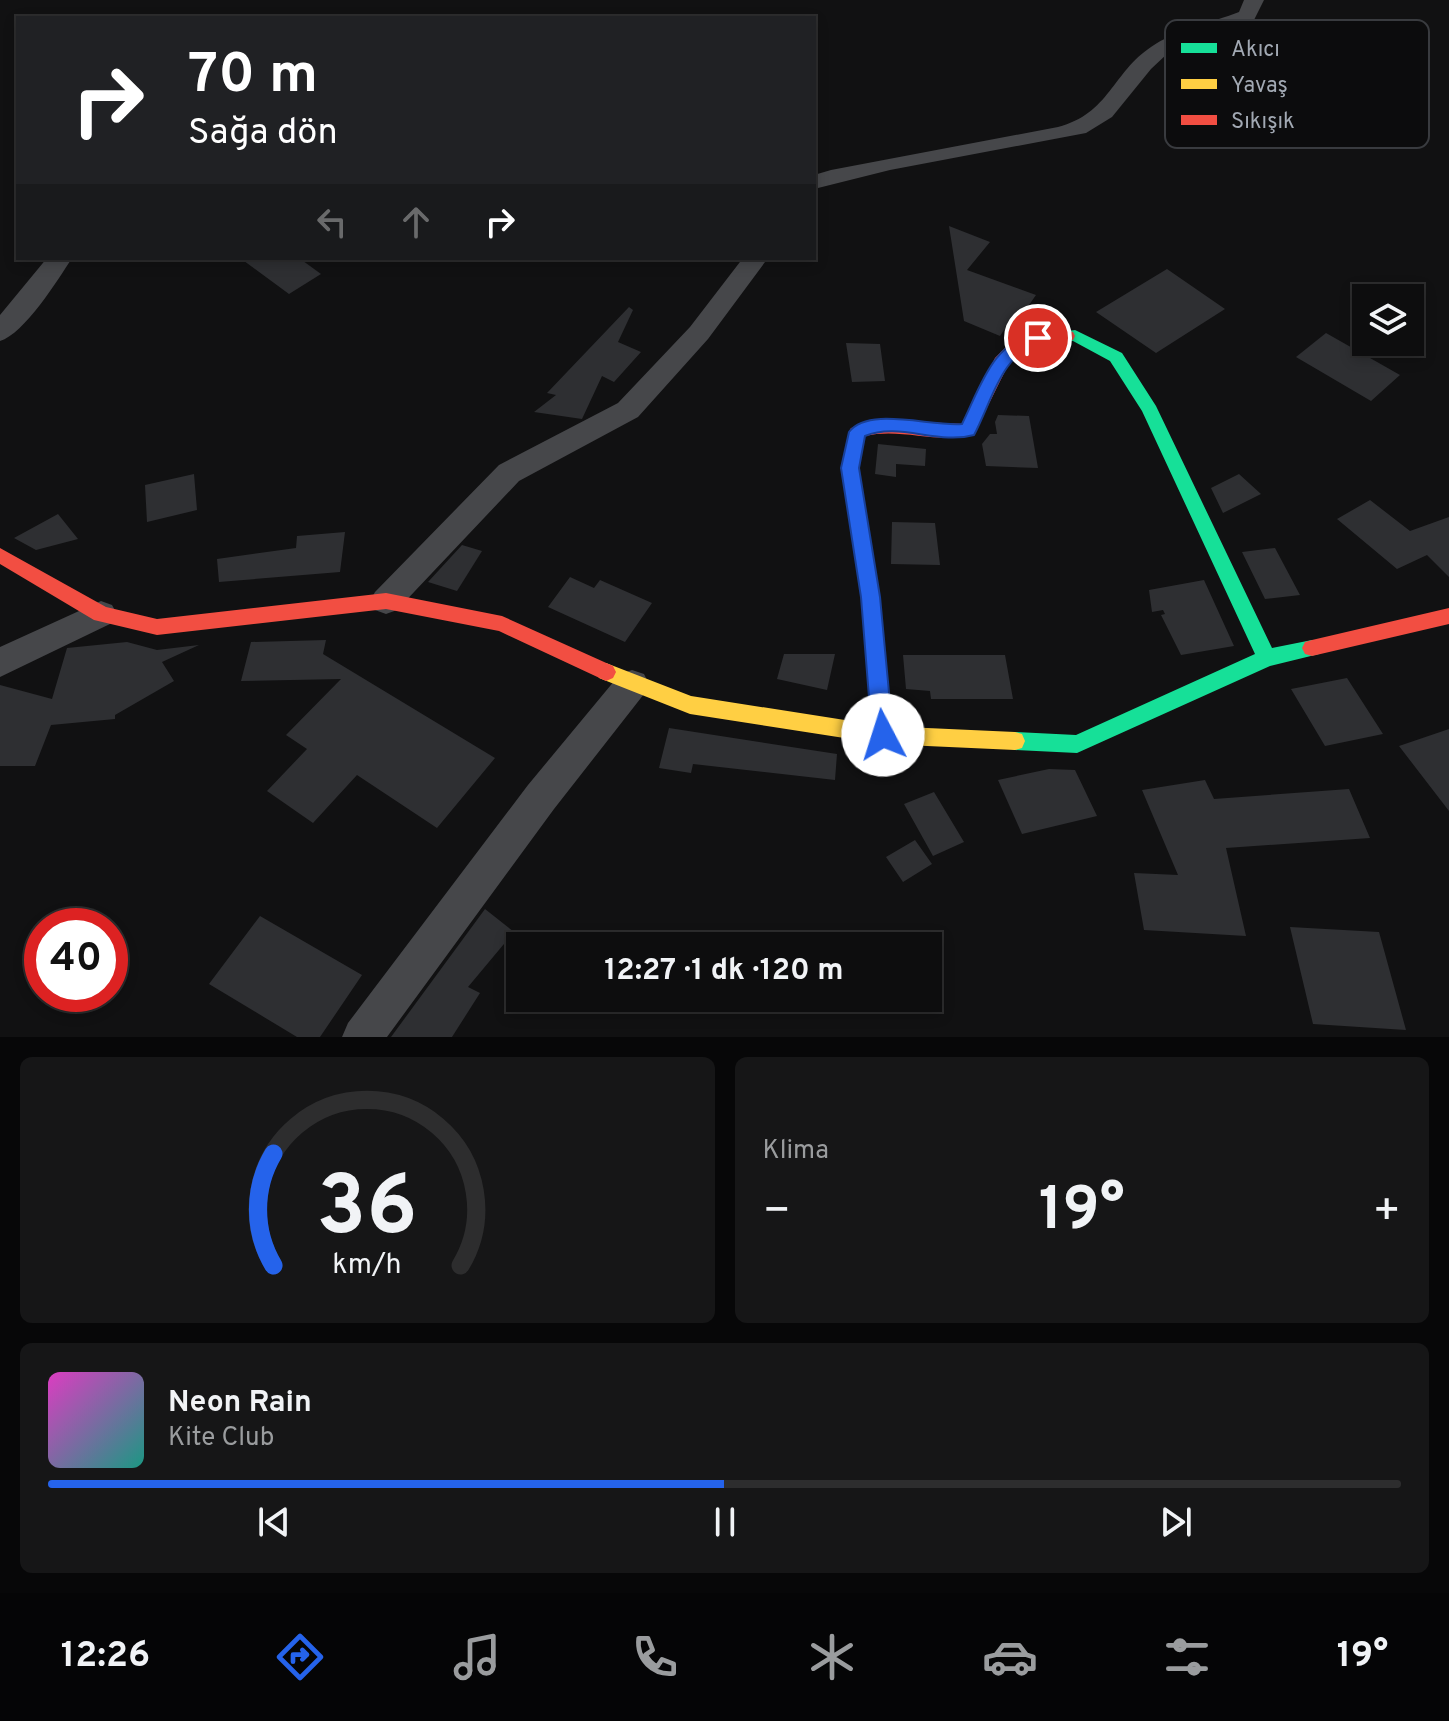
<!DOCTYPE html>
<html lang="tr">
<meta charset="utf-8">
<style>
body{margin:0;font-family:Overpass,sans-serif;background:#161617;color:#f1f3f6;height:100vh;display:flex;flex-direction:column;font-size:30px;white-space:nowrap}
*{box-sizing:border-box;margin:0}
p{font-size:26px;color:#9a9c9e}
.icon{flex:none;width:44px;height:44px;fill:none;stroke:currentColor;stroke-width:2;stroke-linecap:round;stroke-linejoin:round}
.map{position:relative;height:1037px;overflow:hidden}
.drawer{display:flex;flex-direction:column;gap:20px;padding:20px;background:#070708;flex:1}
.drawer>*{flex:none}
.top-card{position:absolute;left:16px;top:16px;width:800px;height:244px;border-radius:0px;box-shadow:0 4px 12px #0003,0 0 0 2px #2d2d2e;background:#202124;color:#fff;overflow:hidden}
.controls{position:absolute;left:1352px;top:284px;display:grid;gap:16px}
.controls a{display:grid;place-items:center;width:72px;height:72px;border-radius:0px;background:#0d0d0e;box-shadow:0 4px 12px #0003,0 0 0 2px #2d2d2e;font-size:40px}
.speed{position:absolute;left:24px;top:908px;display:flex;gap:16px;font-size:40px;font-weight:700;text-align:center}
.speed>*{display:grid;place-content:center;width:104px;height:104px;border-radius:50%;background:#0d0d0e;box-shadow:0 4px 12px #0003,0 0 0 2px #2d2d2e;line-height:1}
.speed .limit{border:12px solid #d22;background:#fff;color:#111}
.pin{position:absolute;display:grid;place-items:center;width:68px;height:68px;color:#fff;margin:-34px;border:4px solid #fff;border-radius:50%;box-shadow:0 2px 8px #0007}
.me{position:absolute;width:88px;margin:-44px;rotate:355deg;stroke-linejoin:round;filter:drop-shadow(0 0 6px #0008)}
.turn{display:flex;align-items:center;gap:28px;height:168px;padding:0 40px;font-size:36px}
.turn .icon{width:104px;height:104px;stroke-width:2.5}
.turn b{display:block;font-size:56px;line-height:68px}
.lanes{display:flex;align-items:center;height:76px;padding:0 40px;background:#0003;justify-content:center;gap:40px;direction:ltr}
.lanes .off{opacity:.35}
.big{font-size:60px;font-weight:700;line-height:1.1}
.drawer .tile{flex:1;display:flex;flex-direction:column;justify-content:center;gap:12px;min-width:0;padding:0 28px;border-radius:12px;background:#161617}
.drawer .dial{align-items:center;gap:0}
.dial svg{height:208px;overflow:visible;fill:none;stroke:#2d2d2e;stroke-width:7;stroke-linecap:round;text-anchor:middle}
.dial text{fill:#f1f3f6;stroke:none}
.song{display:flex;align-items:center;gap:24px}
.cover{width:96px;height:96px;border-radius:12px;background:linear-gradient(135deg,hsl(310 70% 55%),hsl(170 70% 35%))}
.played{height:8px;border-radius:4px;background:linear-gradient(90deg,#2563eb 50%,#2d2d2e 50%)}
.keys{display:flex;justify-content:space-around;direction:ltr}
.heat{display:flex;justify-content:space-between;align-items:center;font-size:44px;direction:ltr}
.drawer .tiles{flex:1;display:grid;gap:20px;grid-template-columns:1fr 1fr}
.tile:last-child{grid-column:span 2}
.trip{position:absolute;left:506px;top:932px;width:436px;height:80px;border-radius:0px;background:#0d0d0e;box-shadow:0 4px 12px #0003,0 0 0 2px #2d2d2e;font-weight:700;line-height:80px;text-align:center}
.tabs{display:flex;height:128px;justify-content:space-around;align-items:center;background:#050506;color:#9a9c9e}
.tabs .icon{width:56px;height:56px}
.tabs .active{color:#2563eb}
.tabs b{font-size:36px;color:#f1f3f6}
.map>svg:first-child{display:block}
.building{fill:#2e2f32}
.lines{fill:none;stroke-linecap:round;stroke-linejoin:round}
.street{fill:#46474a;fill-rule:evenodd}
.fast{fill:#16e098;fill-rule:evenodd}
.slow{fill:#ffcf43;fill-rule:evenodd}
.jam{fill:#f24e42;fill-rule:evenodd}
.route{fill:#2563eb;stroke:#184099;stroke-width:2}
.key{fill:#0c0c0d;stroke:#393b3f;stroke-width:2}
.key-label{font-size:22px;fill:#a2a9b3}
</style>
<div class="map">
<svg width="1449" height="1037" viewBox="0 0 1449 1037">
<rect width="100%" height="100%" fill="#111112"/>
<!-- building -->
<path class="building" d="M949 226 990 242 967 270 1036 295 1013 328 1004 330 1000 336 964 321Z
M240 258H299L321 274 289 294Z
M1167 269 1225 309 1156 353 1096 312Z
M629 307 633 310 618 342 641 352 614 382 602 376 582 419 534 412 556 395 547 393Z
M1326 333 1400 375 1371 401 1296 357Z
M846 343 880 344 885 381 852 382Z
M998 415 1029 416 1038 468 986 466 982 444 990 434H997L995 422Z
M878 444 926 449 925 466 896 464V477L875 474Z
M194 474 197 510 147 522 145 485Z
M1239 474 1261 494 1223 513 1211 488Z
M1370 500 1410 531 1449 517V577L1427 555 1397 569 1337 519Z
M58 514 78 539 36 550 14 538Z
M892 522 935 523 940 565 891 564Z
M345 532 340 572 219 582 217 559 296 548 297 536Z
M462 545 482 551 457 591 428 582Z
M1275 548 1300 595 1265 599 1242 552Z
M570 577 594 588 600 580 652 603 625 642 548 607Z
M1204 580 1234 646 1181 655 1161 615 1165 614 1163 610 1152 612 1149 590Z
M326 640 323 654 495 758 437 828 357 775 313 823 267 791 307 749 286 735 341 679 241 681 251 642Z
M127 642 157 650 199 645 162 662 174 681 115 715V719L51 725 35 766H0V685L52 699 67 648Z
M784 654H835L827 690 777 679Z
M903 655H1005L1013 699H931L930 691 906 689Z
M1347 678 1383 734 1325 746 1291 689Z
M669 728 837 754 835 780 693 764 691 773 659 768Z
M1449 729V811L1399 746Z
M1049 769 1075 770 1097 816 1022 834 998 780Z
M1205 780 1214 799 1349 789 1370 838 1226 848 1246 936 1144 930 1134 873 1178 875 1142 790Z
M934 792 964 842 933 856 904 804Z
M915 840 932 864 903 882 886 857Z
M485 909 514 932 468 987 480 993 452 1037H391Z
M260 916 362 975 320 1037H297L209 984Z
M1290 927 1379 932 1406 1030 1313 1024Z"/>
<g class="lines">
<!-- street -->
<path class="street" d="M1244 0H1264L1254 20 1168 53 1151 69 1112 117 1086 133 890 170 814 189V175L831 170 1058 127C1109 114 1113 72 1151 47 1175 30 1211 23 1239 12Z
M47 258H72C58 280 24 334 0 341V315Z
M743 258H768L708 339 638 417 519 481 397 610 386 614 375 610 370 601 375 592 499 465 618 403 690 327Z
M101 601 112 605 117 614 112 623 0 677V647Z
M632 670 644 674 649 684 644 694 554 809 387 1037H342L348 1023 528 785 620 674Z"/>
<!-- fast -->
<path class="fast" d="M1075 330 1122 353 1156 406 1272 648 1312 640 1319 642 1322 648 1319 654 1270 666 1077 753 1015 750 1008 748 1005 741 1008 734 1015 732 1076 735 1255 654 1142 411 1110 361 1073 341 1061 340 1059 336 1061 332Z"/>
<!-- slow -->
<path class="slow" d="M606 663 691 696 883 726 1015 732 1022 734 1025 741 1022 748 1015 750 883 744 690 714 599 678 596 672 599 666Z"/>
<!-- jam -->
<path class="jam" d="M1067 331 1073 332 1075 336 1073 340 1027 346 1008 365 974 434C939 445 901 427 865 436L859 468 880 597 893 735 890 742 883 744 876 742 873 735 862 597 841 468 849 432 851 428 884 420 963 424 995 358 1016 337Z
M0 548 106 607 157 619 386 593 502 616 613 666 616 672 613 678 606 681 499 631 386 609 157 635 94 620 0 564Z
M1449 608V624L1312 656 1305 654 1302 648 1305 642 1312 640Z"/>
</g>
<!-- route -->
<path class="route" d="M1038 332 1043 334V341C1001 353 993 399 974 435 938 445 899 422 865 436L859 468 880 597 893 735 890 741 883 744 875 741 872 735 861 597 841 468 849 432C869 406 931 427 962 424 981 386 992 342 1038 332Z"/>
<!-- legend -->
<rect x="1165" y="20" width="264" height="128" rx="12" class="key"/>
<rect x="1181" y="43" width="36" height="10" fill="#16e098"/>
<rect x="1181" y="79" width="36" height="10" fill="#ffcf43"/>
<rect x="1181" y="115" width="36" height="10" fill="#f24e42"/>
<g class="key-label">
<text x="1231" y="56">Akıcı</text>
<text x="1231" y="92">Yavaş</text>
<text x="1231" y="128">Sıkışık</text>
</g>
</svg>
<div class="controls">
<a><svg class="icon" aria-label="layers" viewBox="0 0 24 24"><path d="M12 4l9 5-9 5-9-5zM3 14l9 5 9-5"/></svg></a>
</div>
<div class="speed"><div class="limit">40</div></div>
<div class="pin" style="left:1038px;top:338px;background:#d93025"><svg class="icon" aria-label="arrive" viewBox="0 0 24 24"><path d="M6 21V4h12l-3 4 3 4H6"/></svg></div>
<svg class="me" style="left:883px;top:735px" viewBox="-20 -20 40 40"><circle r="19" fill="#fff"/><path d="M0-13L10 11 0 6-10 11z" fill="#2563eb"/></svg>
<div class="trip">12:27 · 1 dk · 120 m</div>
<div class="top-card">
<div class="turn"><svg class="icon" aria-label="right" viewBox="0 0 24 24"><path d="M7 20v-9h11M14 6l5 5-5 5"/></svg><div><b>70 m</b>Sağa dön</div></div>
<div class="lanes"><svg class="icon off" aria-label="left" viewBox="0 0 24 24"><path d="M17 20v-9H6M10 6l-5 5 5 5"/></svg><svg class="icon off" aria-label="ahead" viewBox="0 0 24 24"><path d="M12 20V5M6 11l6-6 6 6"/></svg><svg class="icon" aria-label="right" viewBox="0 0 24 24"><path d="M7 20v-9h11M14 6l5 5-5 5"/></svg></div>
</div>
</div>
<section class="drawer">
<div class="tiles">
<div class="tile dial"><svg viewBox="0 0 100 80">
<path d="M14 69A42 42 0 1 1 86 69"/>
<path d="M14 69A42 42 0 0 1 14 26" stroke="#2563eb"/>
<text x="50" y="56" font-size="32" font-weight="700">36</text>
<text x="50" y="72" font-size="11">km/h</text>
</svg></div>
<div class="tile"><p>Klima</p>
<div class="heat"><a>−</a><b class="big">19°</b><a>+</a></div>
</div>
<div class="tile">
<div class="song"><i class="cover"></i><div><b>Neon Rain</b><p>Kite Club</p></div></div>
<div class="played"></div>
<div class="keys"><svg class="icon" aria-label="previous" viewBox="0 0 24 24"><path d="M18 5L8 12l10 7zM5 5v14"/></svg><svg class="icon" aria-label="pause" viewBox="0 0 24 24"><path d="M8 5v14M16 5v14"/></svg><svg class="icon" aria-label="next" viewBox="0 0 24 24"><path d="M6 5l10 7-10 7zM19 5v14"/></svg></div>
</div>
</div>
</section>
<nav class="tabs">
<b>12:26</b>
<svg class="icon active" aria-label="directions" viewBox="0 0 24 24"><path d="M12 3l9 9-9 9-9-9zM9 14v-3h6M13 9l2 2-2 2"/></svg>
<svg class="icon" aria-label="music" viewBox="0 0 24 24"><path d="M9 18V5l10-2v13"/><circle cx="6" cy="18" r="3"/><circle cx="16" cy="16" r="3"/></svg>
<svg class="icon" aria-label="phone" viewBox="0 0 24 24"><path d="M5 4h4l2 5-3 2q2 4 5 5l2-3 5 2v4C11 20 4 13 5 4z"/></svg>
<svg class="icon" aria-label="climate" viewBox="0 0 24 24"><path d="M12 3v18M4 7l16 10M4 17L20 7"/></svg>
<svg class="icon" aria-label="car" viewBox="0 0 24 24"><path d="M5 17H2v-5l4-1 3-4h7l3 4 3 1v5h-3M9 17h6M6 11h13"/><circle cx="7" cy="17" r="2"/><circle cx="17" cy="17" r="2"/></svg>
<svg class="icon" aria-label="filters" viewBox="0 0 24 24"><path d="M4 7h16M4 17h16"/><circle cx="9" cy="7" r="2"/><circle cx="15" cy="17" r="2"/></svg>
<b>19°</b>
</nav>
